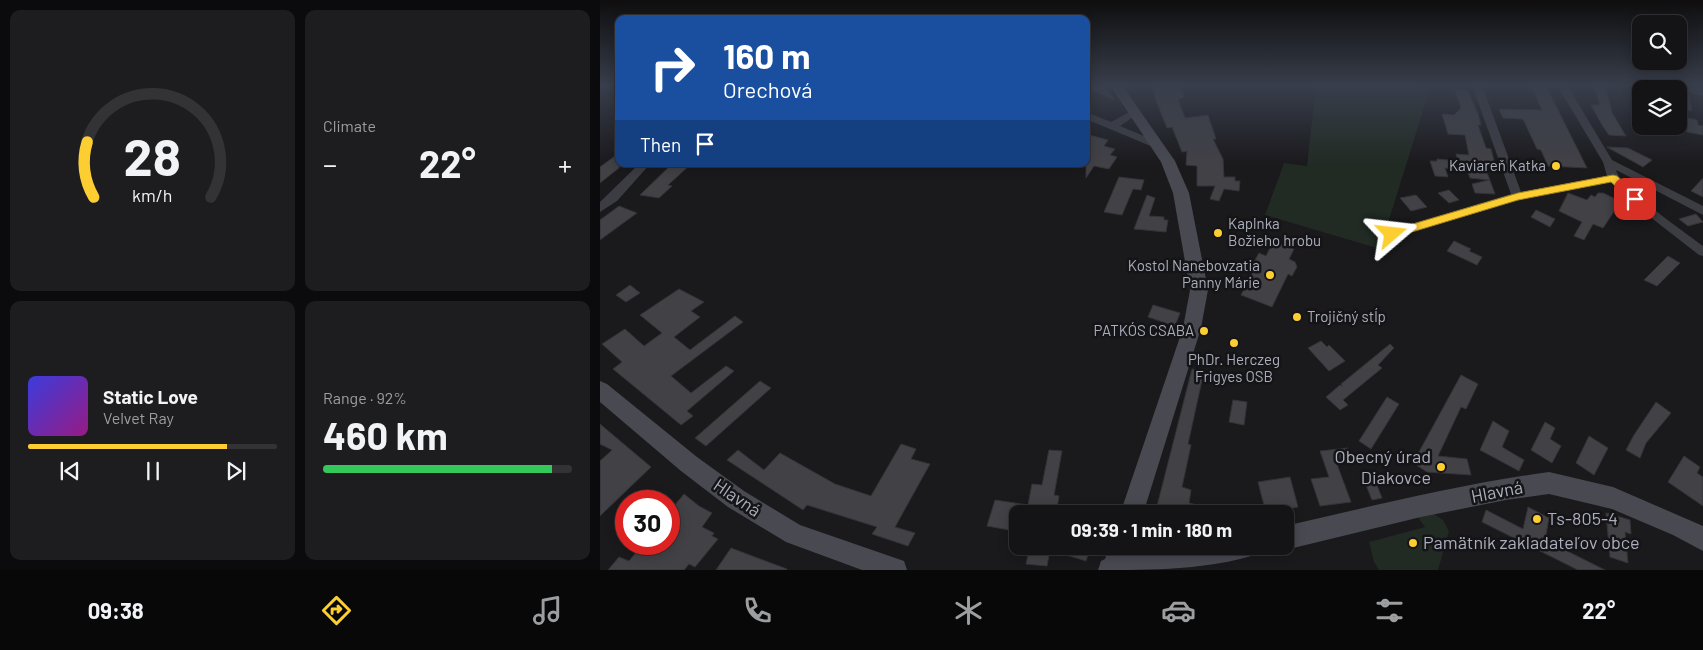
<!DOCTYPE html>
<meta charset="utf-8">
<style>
body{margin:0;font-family:Barlow,sans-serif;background:#1d1c1e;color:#f1f3f6;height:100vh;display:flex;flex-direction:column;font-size:19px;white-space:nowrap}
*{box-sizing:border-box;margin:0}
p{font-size:16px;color:#9d9ea0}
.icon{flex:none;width:28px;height:28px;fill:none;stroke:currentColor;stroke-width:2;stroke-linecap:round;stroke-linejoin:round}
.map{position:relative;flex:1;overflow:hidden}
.sheet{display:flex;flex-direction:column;gap:10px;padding:10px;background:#0b0a0c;width:600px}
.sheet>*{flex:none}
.banner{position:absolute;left:15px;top:15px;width:475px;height:152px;border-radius:10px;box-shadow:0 2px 12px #0003,0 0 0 1px #333234;background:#1a4fa0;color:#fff;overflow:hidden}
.tools{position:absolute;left:1032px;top:15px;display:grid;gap:10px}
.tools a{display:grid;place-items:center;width:55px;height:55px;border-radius:10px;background:#141315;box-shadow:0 2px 12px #0003,0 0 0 1px #333234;font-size:25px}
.speed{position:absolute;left:15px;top:490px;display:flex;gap:10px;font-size:25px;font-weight:700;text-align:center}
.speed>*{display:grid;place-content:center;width:65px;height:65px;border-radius:50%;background:#141315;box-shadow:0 2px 12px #0003,0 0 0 1px #333234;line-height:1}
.speed .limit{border:8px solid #d22;background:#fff;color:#111}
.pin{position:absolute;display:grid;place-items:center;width:42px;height:42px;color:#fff;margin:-21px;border-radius:10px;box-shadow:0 2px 8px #0006}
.me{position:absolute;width:55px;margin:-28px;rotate:73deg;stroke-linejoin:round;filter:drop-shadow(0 0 4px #0008)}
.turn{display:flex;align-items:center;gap:18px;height:105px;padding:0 25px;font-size:22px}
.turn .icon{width:65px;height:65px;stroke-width:2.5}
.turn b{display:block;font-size:35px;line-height:42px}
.then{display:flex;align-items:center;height:48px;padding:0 25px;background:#0003;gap:10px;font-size:19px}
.big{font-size:38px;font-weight:700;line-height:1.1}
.sheet .card{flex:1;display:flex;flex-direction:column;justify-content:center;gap:8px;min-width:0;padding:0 18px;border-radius:10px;background:#1d1c1e}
.sheet .dial{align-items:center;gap:0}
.dial svg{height:130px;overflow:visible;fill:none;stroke:#333234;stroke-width:7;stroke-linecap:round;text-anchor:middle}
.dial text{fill:#f1f3f6;stroke:none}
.song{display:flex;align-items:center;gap:15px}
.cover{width:60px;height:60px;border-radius:8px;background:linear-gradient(135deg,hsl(240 70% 55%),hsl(310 70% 35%))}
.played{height:5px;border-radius:2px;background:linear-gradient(90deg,#fcce32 80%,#333234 80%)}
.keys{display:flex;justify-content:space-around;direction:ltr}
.heat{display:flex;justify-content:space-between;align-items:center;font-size:28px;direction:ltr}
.charge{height:8px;border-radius:4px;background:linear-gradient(90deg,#34c759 92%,#333234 0)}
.sheet .tiles{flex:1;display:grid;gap:10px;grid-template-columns:repeat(2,1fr)}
.trip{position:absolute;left:409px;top:505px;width:285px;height:50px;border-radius:10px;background:#141315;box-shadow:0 2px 12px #0003,0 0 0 1px #333234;font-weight:700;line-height:50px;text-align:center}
.menu{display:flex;height:80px;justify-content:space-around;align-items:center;background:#080808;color:#9d9ea0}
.menu .icon{width:35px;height:35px}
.menu .current{color:#fcce32}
.menu b{font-size:22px;color:#f1f3f6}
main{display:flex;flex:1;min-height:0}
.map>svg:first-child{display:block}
.green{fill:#212a23}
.building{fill:#414146;stroke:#343338}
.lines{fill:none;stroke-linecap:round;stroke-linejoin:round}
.street{fill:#3c3c43;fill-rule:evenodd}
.secondary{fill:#484951;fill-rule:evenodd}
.route{fill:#fcce32;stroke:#a48620}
.poi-dot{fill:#fcce32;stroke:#151417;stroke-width:2}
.labels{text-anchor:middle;stroke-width:5;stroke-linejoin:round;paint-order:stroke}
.poi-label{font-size:15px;fill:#abaebc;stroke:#151417;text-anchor:end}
.near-poi-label{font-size:18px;fill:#abaebc;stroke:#151417;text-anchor:start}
.near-street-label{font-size:18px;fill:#abaebc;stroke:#151417}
</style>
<main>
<section class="sheet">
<div class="tiles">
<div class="card dial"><svg viewBox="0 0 100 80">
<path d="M14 69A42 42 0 1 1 86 69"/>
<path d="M14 69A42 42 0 0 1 10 35" stroke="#fcce32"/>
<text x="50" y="56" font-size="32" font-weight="700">28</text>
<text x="50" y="72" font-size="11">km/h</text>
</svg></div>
<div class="card"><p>Climate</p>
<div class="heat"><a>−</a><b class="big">22°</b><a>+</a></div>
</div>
<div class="card">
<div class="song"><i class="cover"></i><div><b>Static Love</b><p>Velvet Ray</p></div></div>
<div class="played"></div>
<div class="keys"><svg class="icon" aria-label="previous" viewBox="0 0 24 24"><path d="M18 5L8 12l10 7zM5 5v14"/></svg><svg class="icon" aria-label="pause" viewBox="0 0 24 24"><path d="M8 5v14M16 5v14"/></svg><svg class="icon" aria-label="next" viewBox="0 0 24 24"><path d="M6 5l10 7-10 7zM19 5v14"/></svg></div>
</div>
<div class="card"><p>Range · 92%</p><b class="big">460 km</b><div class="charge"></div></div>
</div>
</section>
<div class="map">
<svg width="1103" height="570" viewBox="0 0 1103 570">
<rect width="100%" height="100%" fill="#1a191c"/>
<!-- green -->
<path class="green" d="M716 85H816L815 89 829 91 780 249 665 215 684 163 707 166Z
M834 514 843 520 849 531 838 570H779L774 562 769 542 825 527 817 516Z"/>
<!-- building -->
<path class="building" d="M486 85H505L514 100 486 87Z
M931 85 946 86 987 168 948 166 941 150 937 149 923 119 903 118 899 109 942 110Z
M579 86 585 97 578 99 585 118 608 115 616 139H613L623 159 624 177H635V181H640L639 191 624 189 619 201 610 199 615 186H597V166L586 165 587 151 582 152 572 127 567 128 555 98 553 88Z
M994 86 1005 87 1012 111H1011L1026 136 1009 135 1002 125 991 105H1000Z
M855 90 868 91 878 114 881 125H878L886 148 891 149 896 168 885 167 895 194 875 193 872 184 889 180 870 178 867 170 845 168 848 177 835 176 830 161H837V159L858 161 856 154 869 155 865 135 848 134 842 114 854 115 861 108Z
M1079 93 1089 95 1092 111 1079 108Z
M1084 117 1097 120 1098 125 1103 126V135L1087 132Z
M486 134 508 140 504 146 515 149 510 155 517 157 509 169 494 166 486 178Z
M1007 147 1028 148 1052 160 1043 167Z
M19 153V168L0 183V167Z
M72 164H91L68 185 72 186 59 198 40 195Z
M519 177 544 180 541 190 533 189 522 215 504 212Z
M1103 178V197L1091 191Z
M849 190 859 200 849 203 838 193Z
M968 193 987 200 991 195 995 197 998 193H1003L1020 201 1035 212 1023 217 1015 210 1003 228 993 224 984 240 974 236 982 222 959 211Z
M547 195 555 198 549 216 564 217V220H568L566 232 534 229Z
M816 195 827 207 811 211 800 198Z
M19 206 37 213 0 240V220Z
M936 210 955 219 950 227 931 217Z
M1096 214 1103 222 1088 226 1079 219Z
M854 241 871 249 869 251 882 257 877 265 847 251Z
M676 244H686L694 249 689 259 695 262 697 267 692 276 688 274 672 307 641 295 658 263 654 262 659 253 666 256 671 246Z
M1068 256 1080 263 1057 286 1044 280Z
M30 285 40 293 26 302 16 295Z
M79 289 104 302 91 311 100 317 74 337 90 350 135 316 143 322 71 376 91 393 126 366 134 371 87 411 93 416 81 425 13 369 22 362 2 344 25 329 44 346 62 333 40 315Z
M553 305 580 313 575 326 548 317Z
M721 341 727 347 729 345 745 361 729 371 708 348Z
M790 344 794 348 778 365 782 368 743 400 748 405 740 410 726 397 740 385 743 386 741 384Z
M592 369 604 371 588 444 591 445 582 487 591 490 589 503 617 510 616 514H555Z
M861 375 878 384 866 409 861 407 838 456 867 459 871 475 827 472 813 463Z
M160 381 171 388 106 446 95 438Z
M787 397 799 404 771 449 759 441Z
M633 400 647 402 644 425 629 422Z
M1056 402 1071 413 1046 443 1040 458 1026 450 1034 435Z
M893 421 909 431 902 447 924 460 919 471 880 450Z
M945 422 955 428 950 439 961 446 952 463 931 450Z
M0 424 51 467 0 516V461L12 450 0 444Z
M989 436 1008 448 994 475 976 463Z
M301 444 316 449 311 459 330 464 295 527 315 533 308 546 272 534 277 527 207 505 203 510 127 460 138 450 164 470 180 453 235 484 271 496Z
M748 448 751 458 735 459 751 502 720 506 711 479 729 477 720 451Z
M449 450 462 451 454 495 459 496 456 514H418L415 531 387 526 395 500 428 505 432 484 442 485Z
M1084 456 1100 467 1097 473 1103 477V506L1068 482Z
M690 477 698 507 666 513 658 482Z
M776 483 782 498 772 500 766 485Z
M84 494 99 506 112 513 102 527 114 533 112 536 118 539 95 567 89 564 84 570H8L19 557 29 561 43 544H69V512Z
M928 507 949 518 945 540 1005 570H978L882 522 886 510 923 529Z
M1006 513 1030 520 1031 534 1025 532 1028 563 1010 557Z
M430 546H491L486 561 450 550 447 566 426 564Z
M131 548 187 569V570H116Z"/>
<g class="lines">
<!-- street -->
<path class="street" d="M872 85H882L921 192 1007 176 1003 162 957 85H967L1012 160 1103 206V215L1016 170C1022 190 1084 231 1103 246V256L1099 255 1031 202 1011 182 918 200 792 238 788 237 786 234 788 231 911 194Z
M1060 85H1078L1103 90V96L1079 91V89L1062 87Z
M533 110 538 113 536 115 520 126 561 143V147H553L486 119V112L511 122Z
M39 164H50L17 201 0 212V202Z"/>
<!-- secondary -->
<path class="secondary" d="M510 85H522L575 161 589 193 608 290 601 328 543 514H520L583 328 590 290 573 193 561 162Z
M0 381 7 384 97 457 144 491 200 525 304 561 307 570H262L186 542 128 507 81 471 0 402Z
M949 472 1013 487 1103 526V551L1073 535 1012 509 949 494 906 500 821 517 685 550 677 546H685V526C773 506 860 484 949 472Z
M509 546H533L531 554 598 546H662L658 554C608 570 552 570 498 570L501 561 505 559Z"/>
</g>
<!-- sky -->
<linearGradient id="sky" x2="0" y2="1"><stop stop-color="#0e0e0f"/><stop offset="0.52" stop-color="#383e4b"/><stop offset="1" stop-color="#383e4b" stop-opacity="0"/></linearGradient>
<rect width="1103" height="165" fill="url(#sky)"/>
<!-- route -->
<path class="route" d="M1013 175 1017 176 1039 197V201H1032L1011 182 918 200 792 238 787 234 789 231 918 193Z"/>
<!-- markers -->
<g class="poi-dot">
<circle cx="956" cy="166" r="5"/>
<circle cx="618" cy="233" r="5"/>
<circle cx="670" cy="275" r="5"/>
<circle cx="697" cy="317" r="5"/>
<circle cx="604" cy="331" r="5"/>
<circle cx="634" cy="343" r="5"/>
<circle cx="841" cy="467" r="5"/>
<circle cx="937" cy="519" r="5"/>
<circle cx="813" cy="543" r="5"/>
</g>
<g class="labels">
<!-- poi labels -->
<g class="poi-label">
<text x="946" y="171">Kaviareň Katka</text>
<text x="628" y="229" text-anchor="start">Kaplnka<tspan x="628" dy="17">Božieho hrobu</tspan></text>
<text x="660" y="271">Kostol Nanebovzatia<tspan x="660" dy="17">Panny Márie</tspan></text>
<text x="707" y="322" text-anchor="start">Trojičný stĺp</text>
<text x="594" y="336">PATKÓS CSABA</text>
<text x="634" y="365" text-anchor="middle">PhDr. Herczeg<tspan x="634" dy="17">Frigyes OSB</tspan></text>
</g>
<!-- near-poi labels -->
<g class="near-poi-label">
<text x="831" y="463" text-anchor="end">Obecný úrad<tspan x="831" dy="21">Diakovce</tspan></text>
<text x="947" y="525">Ts-805-4</text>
<text x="823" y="549">Pamätník zakladateľov obce</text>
</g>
<!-- near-street labels -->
<g class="near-street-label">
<text transform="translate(897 492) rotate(-11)" y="6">Hlavná</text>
<text transform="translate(137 498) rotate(34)" y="6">Hlavná</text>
</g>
</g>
</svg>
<div class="tools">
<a><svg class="icon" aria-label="search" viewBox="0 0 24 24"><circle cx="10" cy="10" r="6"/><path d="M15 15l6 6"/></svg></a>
<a><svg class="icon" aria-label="layers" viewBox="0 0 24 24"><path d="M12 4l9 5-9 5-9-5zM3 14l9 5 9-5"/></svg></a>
</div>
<div class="speed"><div class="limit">30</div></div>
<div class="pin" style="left:1035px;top:199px;background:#d93025"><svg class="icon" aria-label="arrive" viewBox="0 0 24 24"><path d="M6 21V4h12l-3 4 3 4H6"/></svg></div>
<svg class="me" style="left:792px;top:234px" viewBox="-20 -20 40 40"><path d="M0-17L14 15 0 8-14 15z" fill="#fcce32" stroke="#fff" stroke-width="4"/></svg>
<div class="trip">09:39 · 1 min · 180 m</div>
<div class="banner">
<div class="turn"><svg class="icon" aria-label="right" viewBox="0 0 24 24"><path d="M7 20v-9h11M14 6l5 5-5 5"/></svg><div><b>160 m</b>Orechová</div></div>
<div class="then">Then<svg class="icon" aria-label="arrive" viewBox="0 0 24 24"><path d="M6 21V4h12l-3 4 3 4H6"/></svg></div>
</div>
</div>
</main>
<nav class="menu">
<b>09:38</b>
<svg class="icon current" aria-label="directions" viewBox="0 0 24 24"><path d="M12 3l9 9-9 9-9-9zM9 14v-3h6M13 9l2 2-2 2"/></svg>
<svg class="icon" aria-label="music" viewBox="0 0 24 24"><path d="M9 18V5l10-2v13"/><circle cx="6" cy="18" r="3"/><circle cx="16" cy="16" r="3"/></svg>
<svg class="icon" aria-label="phone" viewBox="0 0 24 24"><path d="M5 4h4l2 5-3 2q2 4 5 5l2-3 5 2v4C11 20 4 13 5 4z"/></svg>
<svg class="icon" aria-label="climate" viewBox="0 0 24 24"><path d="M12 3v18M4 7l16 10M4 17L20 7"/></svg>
<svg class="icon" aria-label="car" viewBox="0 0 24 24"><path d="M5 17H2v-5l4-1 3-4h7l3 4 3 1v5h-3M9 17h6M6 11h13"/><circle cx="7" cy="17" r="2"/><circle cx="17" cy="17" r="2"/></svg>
<svg class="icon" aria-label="filters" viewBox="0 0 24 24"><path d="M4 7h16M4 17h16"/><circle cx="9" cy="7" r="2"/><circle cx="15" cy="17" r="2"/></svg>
<b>22°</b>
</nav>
